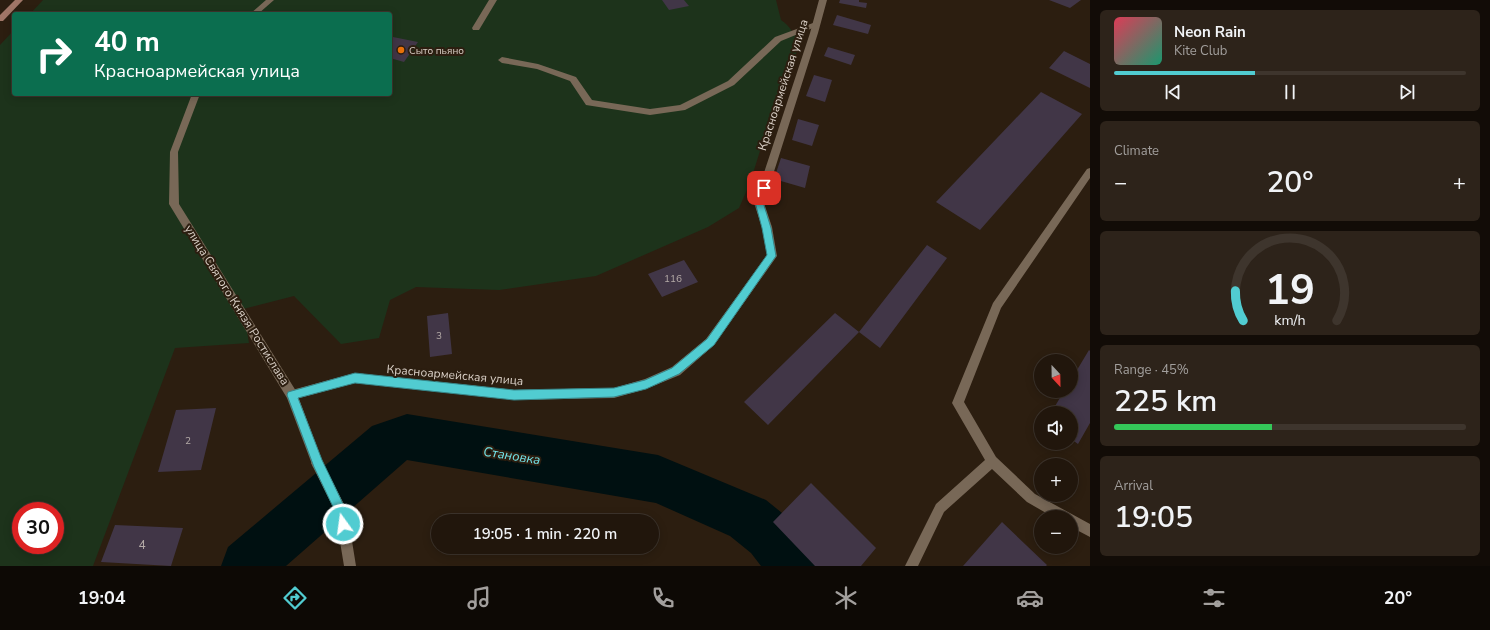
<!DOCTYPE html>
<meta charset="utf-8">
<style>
body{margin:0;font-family:"Nunito Sans",sans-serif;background:#2d231a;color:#f1f3f6;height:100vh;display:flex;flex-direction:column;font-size:15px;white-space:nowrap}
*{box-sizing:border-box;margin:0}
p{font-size:13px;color:#a29f9d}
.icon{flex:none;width:22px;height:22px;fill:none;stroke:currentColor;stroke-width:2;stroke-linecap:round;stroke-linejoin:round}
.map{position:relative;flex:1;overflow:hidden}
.drawer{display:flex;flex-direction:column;gap:10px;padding:10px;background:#120c07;width:400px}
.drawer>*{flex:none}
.banner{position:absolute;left:12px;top:12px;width:380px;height:84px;border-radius:4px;box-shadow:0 2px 10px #0003,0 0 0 1px #3e352d;background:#0b6e4f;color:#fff;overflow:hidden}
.needle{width:26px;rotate:158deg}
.fabs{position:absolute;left:1034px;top:354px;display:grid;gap:8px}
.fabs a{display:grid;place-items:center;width:44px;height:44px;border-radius:50%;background:#21160c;box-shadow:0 2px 10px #0003,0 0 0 1px #3e352d;font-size:20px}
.speed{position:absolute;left:12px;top:502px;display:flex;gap:8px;font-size:20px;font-weight:700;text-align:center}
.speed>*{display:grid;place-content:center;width:52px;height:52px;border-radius:50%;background:#21160c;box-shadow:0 2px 10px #0003,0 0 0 1px #3e352d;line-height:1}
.speed .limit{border:6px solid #d22;background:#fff;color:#111}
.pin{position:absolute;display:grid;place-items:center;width:34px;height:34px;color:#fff;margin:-17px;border-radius:8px;box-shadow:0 2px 6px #0006}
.me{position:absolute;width:44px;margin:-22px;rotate:346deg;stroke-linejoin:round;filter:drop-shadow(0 0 3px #0008)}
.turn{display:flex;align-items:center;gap:14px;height:84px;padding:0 16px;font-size:18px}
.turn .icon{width:52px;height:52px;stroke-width:2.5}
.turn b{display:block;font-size:28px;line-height:34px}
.big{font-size:30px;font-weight:600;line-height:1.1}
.drawer .widget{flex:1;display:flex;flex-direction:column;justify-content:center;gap:6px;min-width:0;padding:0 14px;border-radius:6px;background:#2d231a}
.drawer .dial{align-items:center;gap:0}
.dial svg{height:104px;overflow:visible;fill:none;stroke:#3e352d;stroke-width:7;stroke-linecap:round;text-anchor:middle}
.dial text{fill:#f1f3f6;stroke:none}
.song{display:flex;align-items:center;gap:12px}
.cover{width:48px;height:48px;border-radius:6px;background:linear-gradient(135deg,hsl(350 70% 55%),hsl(160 70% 35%))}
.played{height:4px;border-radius:2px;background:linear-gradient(90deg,#51ccd1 40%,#3e352d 40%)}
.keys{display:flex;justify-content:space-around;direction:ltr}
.heat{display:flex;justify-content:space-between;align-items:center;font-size:22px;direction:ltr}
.charge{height:6px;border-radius:3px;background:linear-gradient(90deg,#34c759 45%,#3e352d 0)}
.trip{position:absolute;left:431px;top:514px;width:228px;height:40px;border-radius:20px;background:#21160c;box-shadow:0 2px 10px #0003,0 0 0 1px #3e352d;font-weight:600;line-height:40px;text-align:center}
.tabs{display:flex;height:64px;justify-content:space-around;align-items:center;background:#0d0905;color:#a29f9d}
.tabs .icon{width:28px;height:28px}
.tabs .on{color:#51ccd1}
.tabs b{font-size:18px;color:#f1f3f6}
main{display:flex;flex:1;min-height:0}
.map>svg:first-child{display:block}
.green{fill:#1d331b;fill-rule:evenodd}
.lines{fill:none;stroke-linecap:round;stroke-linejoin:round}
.river{fill:#001011;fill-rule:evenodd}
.building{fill:#413647}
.lane{fill:#786857;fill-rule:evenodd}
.street{fill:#786857;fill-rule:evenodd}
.secondary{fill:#a07667;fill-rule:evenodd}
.route{fill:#51ccd1;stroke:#358588}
.food-dot{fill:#e8710a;stroke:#2c1e10;stroke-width:1.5}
.labels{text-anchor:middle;stroke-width:4;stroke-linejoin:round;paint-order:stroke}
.far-poi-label{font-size:10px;fill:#dad0c7;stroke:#2c1e10;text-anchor:start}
.number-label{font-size:10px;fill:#b4aaa7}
.street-label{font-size:12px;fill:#dad0c7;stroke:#2c1e10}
.near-number-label{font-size:12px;fill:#b4aaa7}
.water-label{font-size:13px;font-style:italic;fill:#73e4e9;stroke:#2c1e10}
</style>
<main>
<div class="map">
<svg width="1090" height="566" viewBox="0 0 1090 566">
<rect width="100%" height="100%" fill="#2c1e10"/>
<!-- green -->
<path class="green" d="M43 0H776L781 20C791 27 792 33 801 41L769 122 750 183 739 208 708 227 596 276 499 290 416 287 390 300 379 338 341 344 294 296 243 309 249 343 175 348 93 566H0V45L14 30V94H390V14H30ZM21 511H55V545H21Z"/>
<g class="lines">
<!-- river -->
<path class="river" d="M407 414 658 455 766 500 787 517 813 547 820 566H761L751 553 730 536 656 503 407 460 286 566H221L228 547 372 426Z"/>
</g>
<!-- building -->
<path class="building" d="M662 0H684L689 6 669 10Z
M840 0H859V2L867 3 866 8 839 3Z
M1049 0H1081L1070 8Z
M837 15 871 25 868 34 833 25Z
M393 37 418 42 404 62 390 58V40Z
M828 47 855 55 851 65 824 56Z
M1064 51 1090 64V88L1049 68Z
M814 75 832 80 825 102 806 96Z
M1041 92 1082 114 980 230 936 202Z
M798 119 819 125 812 146 792 140Z
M781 158 810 166 805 188 774 179Z
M927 245 947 258 880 348 859 332Z
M684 260 698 282 662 297 648 274Z
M448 313 452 354 430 357 427 316Z
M835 313 859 332 768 425 744 402Z
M1089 350 1090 351V423L1078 444 1071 439V413H1051L1064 391H1071V380Z
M216 408 201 470 158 472 176 410Z
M811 483 876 548 861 566H815L773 522Z
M1002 522 1047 565 1046 566H963Z
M115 525 183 528 171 566 101 562Z"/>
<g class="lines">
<!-- lane -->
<path class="lane" d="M266 0H274L258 14H250Z
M489 0H497L479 30H473L472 28Z
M813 23H816L820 25 781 41 734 85 685 110 650 115 586 105 570 81 537 69 502 63 498 60 502 57 538 64 576 77 592 100 650 109 680 105 728 81 775 37Z
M192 94H200L178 152 179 204 296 391 323 463 321 467 317 469 313 467 287 398 169 204 170 152Z
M1090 168V178L1001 308 964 402 996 457 1035 494 1090 524V537L1071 527V517H1053L1027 502 992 469 944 512 918 566H905L936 504 985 460 952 403 993 303 1087 169Z"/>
<!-- street -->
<path class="street" d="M819 0H827L818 33 764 203 772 227 777 256 714 345 680 375 646 389 614 398 514 400 355 383 292 400 288 399 286 395 288 391 292 390 355 373 514 390 614 388 645 379 672 367 706 339 767 255 762 227 754 203 810 33Z
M317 457 321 459 347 510 356 566H344L335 511 311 463 313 459Z"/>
<!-- secondary -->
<path class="secondary" d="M15 0H23L3 21H0V15Z"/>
</g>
<!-- route -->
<path class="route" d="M764 185 768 188 763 202 771 228 776 256 714 345 679 374 646 389 614 397 514 400 355 383 298 398 322 460 346 510 348 524 347 528 343 530 339 528 335 511 314 467 287 395 288 392 355 373 514 390 614 388 645 380 672 368 707 339 767 255 762 228 755 202 760 188Z"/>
<!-- markers -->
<circle class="food-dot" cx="401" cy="50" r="4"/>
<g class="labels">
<!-- far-poi labels -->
<g class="far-poi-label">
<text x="409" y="54">Сыто пьяно</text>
</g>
<!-- number labels -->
<g class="number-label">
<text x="673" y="282">116</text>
<text x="439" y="339">3</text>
<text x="188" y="444">2</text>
</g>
<!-- street labels -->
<g class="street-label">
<text transform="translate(783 85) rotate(-72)" y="4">Красноармейская улица</text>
<text transform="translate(237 305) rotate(58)" y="4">улица Святого Князя Ростислава</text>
<text transform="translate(455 375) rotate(5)" y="4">Красноармейская улица</text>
</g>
<!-- near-number labels -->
<g class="near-number-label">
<text x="142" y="549">4</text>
</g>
<!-- water labels -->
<g class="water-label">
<text transform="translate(512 455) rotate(9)" y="5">Становка</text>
</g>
</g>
</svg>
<div class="fabs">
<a><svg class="needle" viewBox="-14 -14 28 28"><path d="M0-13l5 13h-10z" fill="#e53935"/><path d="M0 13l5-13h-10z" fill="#a29f9d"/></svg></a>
<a><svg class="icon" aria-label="sound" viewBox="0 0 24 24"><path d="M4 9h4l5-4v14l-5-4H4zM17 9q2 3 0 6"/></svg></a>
<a>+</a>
<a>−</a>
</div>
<div class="speed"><div class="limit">30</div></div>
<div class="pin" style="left:764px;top:188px;background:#d93025"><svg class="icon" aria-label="arrive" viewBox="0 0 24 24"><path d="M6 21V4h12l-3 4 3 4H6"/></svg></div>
<svg class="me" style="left:343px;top:524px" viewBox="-20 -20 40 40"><circle r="17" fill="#51ccd1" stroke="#fff" stroke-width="3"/><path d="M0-11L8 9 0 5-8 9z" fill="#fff"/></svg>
<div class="trip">19:05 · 1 min · 220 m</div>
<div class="banner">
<div class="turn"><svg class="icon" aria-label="right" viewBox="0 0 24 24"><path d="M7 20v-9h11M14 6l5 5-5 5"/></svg><div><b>40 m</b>Красноармейская улица</div></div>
</div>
</div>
<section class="drawer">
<div class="widget">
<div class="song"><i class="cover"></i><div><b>Neon Rain</b><p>Kite Club</p></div></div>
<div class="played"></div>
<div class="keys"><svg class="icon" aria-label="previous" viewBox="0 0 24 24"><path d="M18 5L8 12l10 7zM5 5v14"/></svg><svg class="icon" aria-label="pause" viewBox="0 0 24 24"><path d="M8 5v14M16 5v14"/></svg><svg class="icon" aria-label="next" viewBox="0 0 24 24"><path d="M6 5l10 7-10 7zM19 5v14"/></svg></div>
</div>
<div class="widget"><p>Climate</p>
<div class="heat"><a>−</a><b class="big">20°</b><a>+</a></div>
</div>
<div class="widget dial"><svg viewBox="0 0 100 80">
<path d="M14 69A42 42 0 1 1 86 69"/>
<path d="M14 69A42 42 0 0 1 8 46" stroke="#51ccd1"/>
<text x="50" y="56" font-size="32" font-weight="700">19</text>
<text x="50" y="72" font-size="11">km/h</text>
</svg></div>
<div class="widget"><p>Range · 45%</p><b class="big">225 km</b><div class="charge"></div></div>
<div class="widget"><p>Arrival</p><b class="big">19:05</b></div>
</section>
</main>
<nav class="tabs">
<b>19:04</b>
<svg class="icon on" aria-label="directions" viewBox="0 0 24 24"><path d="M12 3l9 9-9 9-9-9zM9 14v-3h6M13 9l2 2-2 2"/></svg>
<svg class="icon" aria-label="music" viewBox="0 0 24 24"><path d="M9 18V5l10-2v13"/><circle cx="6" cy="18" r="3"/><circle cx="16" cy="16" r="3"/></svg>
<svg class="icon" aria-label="phone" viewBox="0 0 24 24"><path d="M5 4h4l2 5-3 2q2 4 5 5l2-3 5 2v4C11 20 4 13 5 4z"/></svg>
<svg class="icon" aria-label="climate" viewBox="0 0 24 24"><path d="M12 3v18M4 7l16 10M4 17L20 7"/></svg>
<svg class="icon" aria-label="car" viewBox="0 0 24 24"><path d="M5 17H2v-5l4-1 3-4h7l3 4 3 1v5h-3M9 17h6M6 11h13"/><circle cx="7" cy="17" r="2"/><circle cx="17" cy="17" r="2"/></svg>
<svg class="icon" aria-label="filters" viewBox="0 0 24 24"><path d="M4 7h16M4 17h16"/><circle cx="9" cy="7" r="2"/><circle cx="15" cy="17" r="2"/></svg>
<b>20°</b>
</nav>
